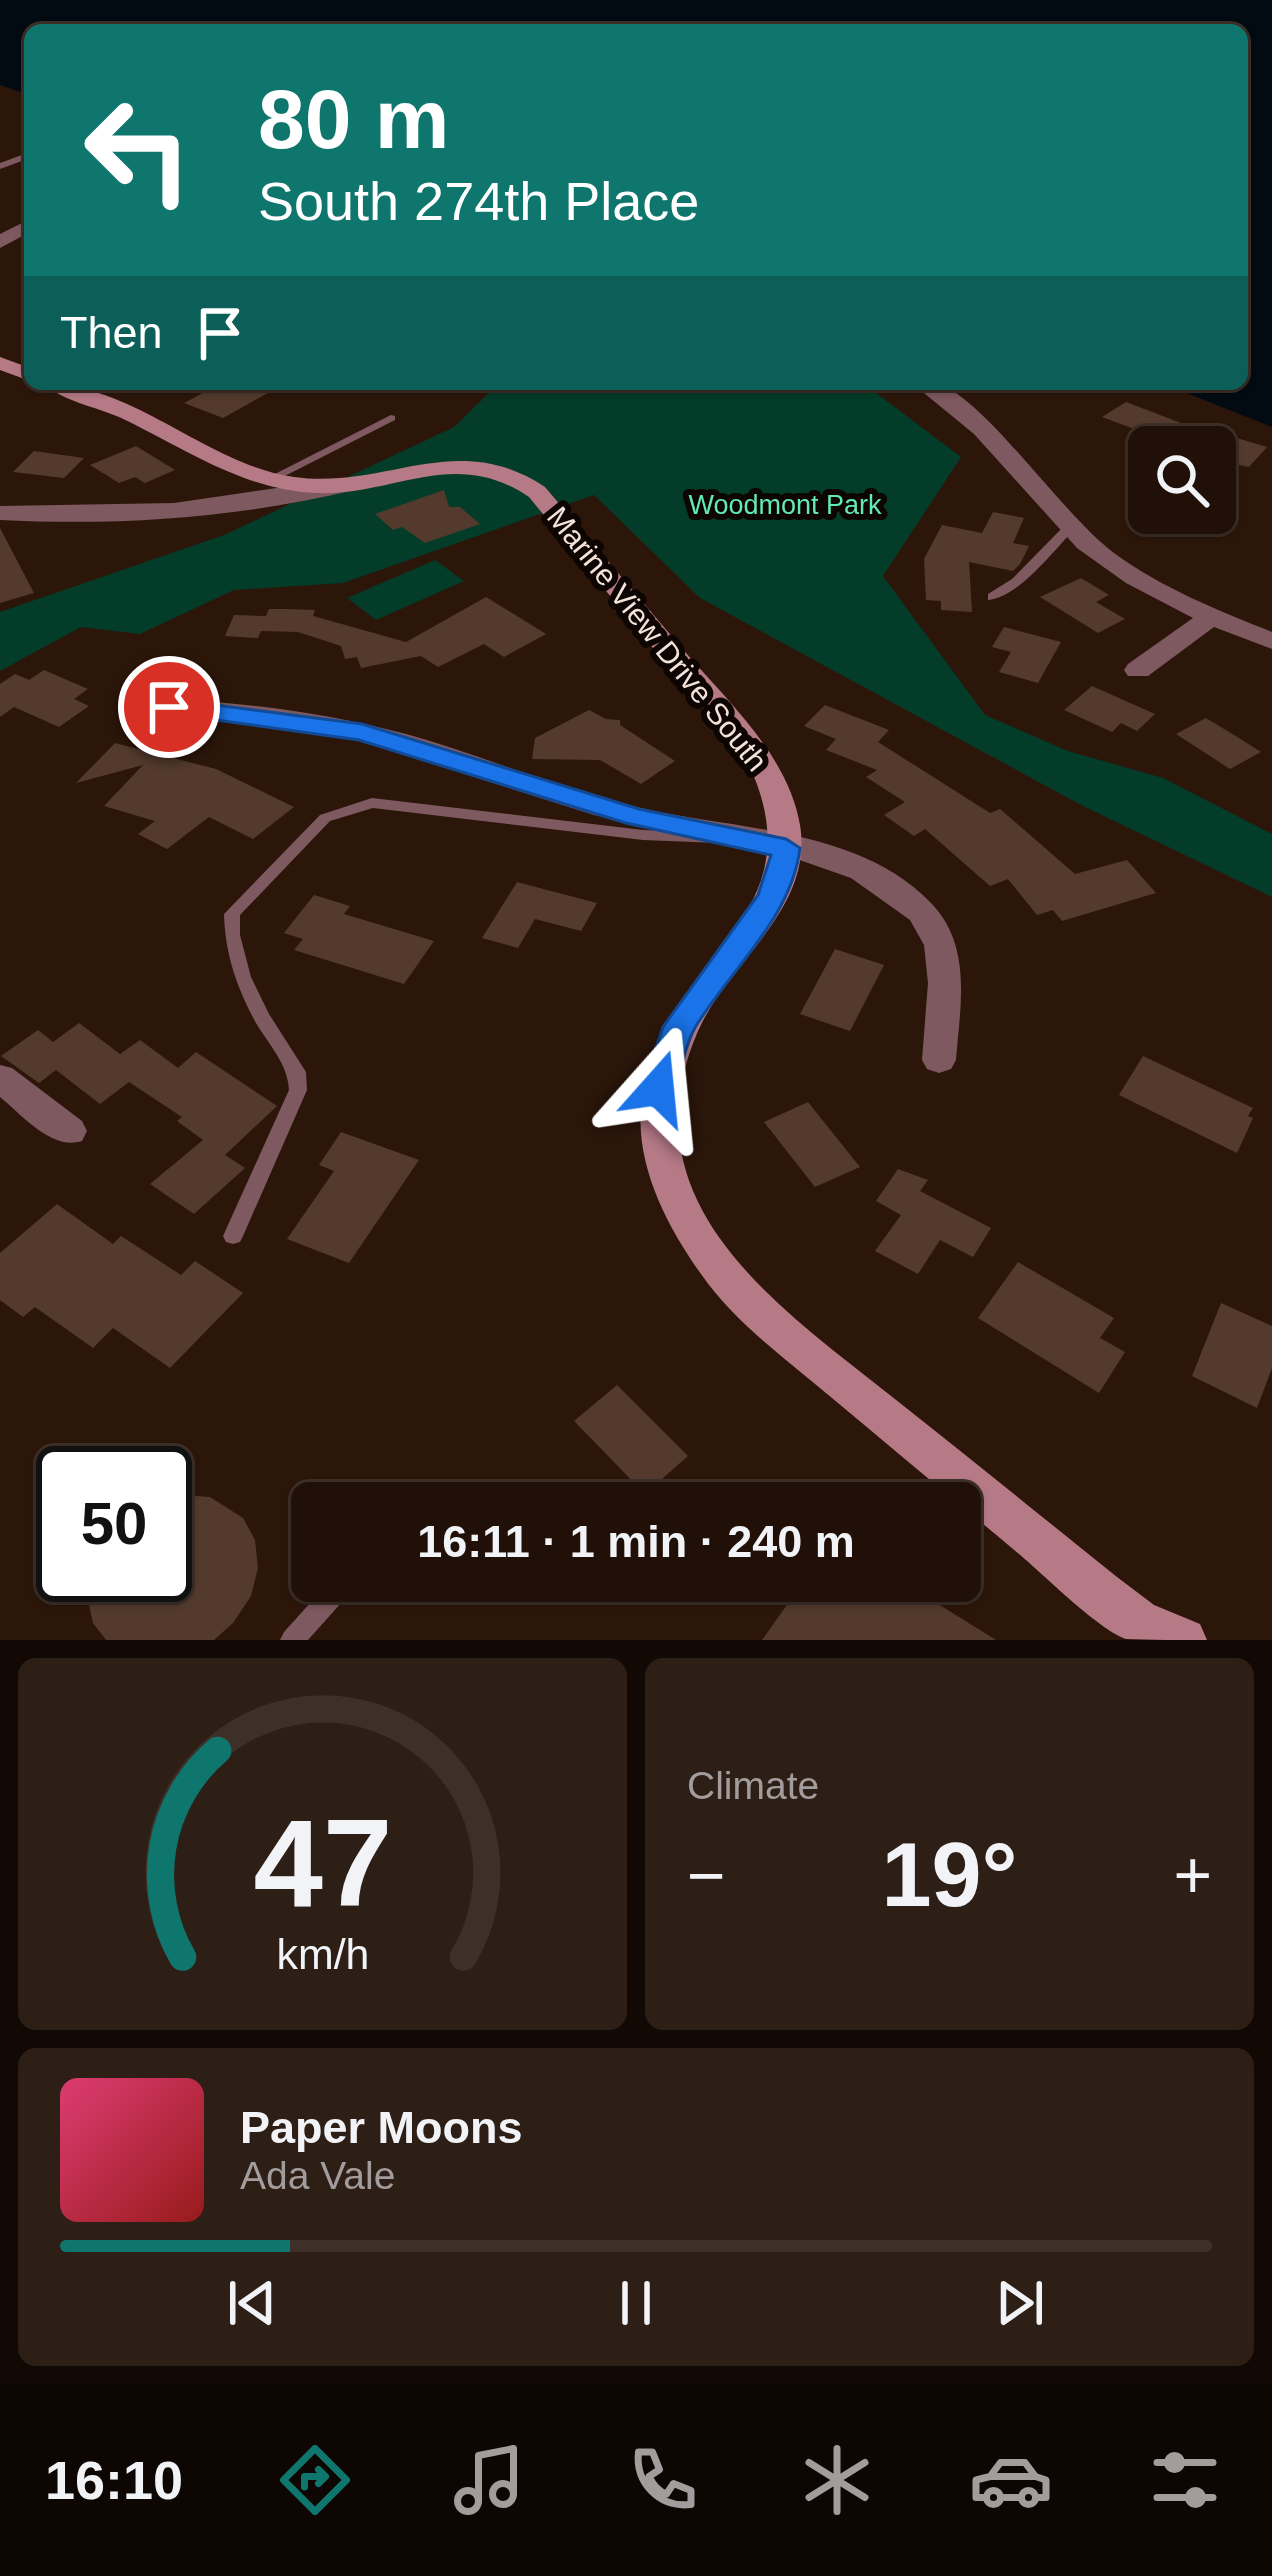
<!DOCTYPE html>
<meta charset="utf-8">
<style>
body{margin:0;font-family:Arial,sans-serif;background:#2d1e16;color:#f1f3f6;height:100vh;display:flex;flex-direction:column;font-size:45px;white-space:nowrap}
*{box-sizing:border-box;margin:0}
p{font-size:39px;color:#a29d9c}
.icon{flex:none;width:66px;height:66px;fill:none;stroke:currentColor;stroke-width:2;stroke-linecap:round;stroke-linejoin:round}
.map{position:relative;height:1640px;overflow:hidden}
.side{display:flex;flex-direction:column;gap:18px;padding:18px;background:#120904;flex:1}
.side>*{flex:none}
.hud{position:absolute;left:24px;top:24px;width:1224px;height:366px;border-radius:18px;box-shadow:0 3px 9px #0004,0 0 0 3px #3e3029;background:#0f766e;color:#fff;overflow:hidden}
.controls{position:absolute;left:1128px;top:426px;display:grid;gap:24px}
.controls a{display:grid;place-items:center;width:108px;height:108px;border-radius:18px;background:#211008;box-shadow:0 3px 9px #0004,0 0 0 3px #3e3029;font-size:60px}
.speed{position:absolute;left:36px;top:1446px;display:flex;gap:24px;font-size:60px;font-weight:700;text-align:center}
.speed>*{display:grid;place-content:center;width:156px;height:156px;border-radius:50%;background:#211008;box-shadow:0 3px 9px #0004,0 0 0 3px #3e3029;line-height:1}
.speed .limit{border:6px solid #111;border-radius:18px;background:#fff;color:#111}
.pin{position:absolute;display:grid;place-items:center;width:102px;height:102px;color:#fff;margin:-51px;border:6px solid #fff;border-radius:50%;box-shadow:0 3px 12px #0007}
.me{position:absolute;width:132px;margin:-66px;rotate:18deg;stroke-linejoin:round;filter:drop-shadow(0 0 9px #0008)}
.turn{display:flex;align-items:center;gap:42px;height:252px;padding:0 36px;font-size:54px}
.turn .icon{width:156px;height:156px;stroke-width:2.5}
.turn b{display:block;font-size:84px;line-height:102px}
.then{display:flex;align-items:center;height:114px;padding:0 36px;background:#0003;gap:24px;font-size:45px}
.big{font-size:90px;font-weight:700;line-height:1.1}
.side .card{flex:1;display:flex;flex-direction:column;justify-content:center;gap:18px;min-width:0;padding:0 42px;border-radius:18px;background:#2d1e16}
.side .dial{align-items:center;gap:0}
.dial svg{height:312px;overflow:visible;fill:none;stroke:#3e3029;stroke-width:7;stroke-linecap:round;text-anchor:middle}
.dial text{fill:#f1f3f6;stroke:none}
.song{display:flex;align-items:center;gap:36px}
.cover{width:144px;height:144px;border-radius:18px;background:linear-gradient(135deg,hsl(340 70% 55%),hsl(0 70% 35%))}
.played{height:12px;border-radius:6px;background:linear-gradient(90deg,#0f766e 20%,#3e3029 20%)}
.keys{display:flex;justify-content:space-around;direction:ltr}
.heat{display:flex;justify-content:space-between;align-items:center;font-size:66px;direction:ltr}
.side .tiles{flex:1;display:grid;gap:18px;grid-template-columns:1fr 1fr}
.card:last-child{grid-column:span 2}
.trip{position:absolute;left:291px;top:1482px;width:690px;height:120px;border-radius:18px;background:#211008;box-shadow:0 3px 9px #0004,0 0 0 3px #3e3029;font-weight:700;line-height:120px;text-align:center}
.dock{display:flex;height:192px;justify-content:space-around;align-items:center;background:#0d0603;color:#a29d9c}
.dock .icon{width:84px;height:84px}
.dock .current{color:#0f766e}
.dock b{font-size:54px;color:#f1f3f6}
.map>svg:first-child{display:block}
.green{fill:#033c29}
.water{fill:#020b12}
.building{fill:#533a2d}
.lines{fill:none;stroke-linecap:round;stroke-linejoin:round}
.lane{fill:#7e5960;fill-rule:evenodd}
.street{fill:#7e5960;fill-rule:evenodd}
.secondary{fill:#b67a87;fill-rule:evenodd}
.route{fill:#1a73e8;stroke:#114b97;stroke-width:3}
.labels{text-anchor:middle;stroke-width:12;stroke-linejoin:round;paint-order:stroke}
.far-park-label{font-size:27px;fill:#61eab4;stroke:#0d0502}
.street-label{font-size:30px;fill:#f3e3db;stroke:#0d0502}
</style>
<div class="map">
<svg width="1272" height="1640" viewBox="0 0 1272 1640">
<rect width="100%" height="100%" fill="#2c160a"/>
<!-- green -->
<path class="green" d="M498 384H856L871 389 961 457 883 576 985 715 1068 751 1163 778 1272 834V897L1081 805 700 598 594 495 343 583 234 590 140 634 81 627 0 671V612L224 535 454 427Z
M435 560 464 581 376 620 347 598Z"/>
<!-- water -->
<path class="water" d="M0 0H1272V427L1164 384H1242V30H30V95L0 85Z"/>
<!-- building -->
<path class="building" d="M220 384H284L223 418 184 403Z
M1126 402 1189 426 1186 423 1267 447 1249 467 1216 460 1215 447H1167L1148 423 1137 430 1102 417Z
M136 446 175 470 145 483 135 477 119 483 90 465Z
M34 451 84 458 64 478 13 472Z
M444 490 449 507H460L480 524 425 543 402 527 393 530 375 514Z
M993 512 1024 518 1013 543 1029 546 1020 564 1013 571 969 562 972 612 941 610V601L926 600 924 559 942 525 982 533Z
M0 528 34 593 0 603Z
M1081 578 1109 595 1096 602 1125 619 1098 633 1040 597Z
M486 597 546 634 504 657 484 644 438 667 421 656 361 668 357 657 345 659 341 646 298 632 261 631 258 638 225 636 234 615 266 616 269 609H288L315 610 313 616 406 642Z
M1004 627 1061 642 1038 683 999 672 1011 652 992 647Z
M44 670 88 689 74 699 89 706 59 727 14 707 0 717V684L15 674 29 680Z
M1092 686 1155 714 1137 731 1121 723 1112 732 1064 710Z
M825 705 889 730 878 742 990 813 1000 809 1075 874 1127 860 1156 893 1062 921 1053 910 1037 915 1008 879 990 886 925 829 914 836 884 815 905 802 866 777 877 770 826 750 836 739 804 726Z
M589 710 606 719 620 720V725L675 761 641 784 600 760 532 759 535 738Z
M1206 718 1234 735 1261 752 1230 769 1176 734Z
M115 743 216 769 294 807 253 839 209 817 167 849 138 834 155 821 104 806 143 765 76 783Z
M517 882 551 891 597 903 581 931 535 919 518 948 482 938Z
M314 895 350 906 344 914 434 941 404 984 294 950 303 939 284 933Z
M835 949 884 965 850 1031 800 1014Z
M79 1023 120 1054 140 1040 178 1068 196 1052 277 1106 225 1155 245 1168 194 1214 150 1184 203 1140 177 1121 182 1117 129 1082 100 1104 56 1070 39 1083 1 1056 38 1030 53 1042Z
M1143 1056 1253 1108 1248 1116 1253 1118 1237 1153 1119 1095Z
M808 1102 860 1167 815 1187 764 1122Z
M341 1132 419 1160 349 1263 287 1239 334 1171 319 1165Z
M898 1169 928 1180 920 1191 991 1228 973 1257 940 1240 918 1274 875 1251 901 1215 876 1201Z
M57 1204 113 1244 121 1236 181 1275 195 1261 243 1293 170 1368 113 1328 93 1348 35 1307 23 1317 0 1300V1253Z
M1018 1262 1114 1318 1100 1338 1125 1352 1099 1393 978 1318Z
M1221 1303 1272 1326V1368L1257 1408 1192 1376Z
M617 1385 688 1456 645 1494 574 1421Z
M182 1495 210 1497 243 1518 255 1540 258 1568 251 1596 233 1623 214 1640H106L93 1623 87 1596 89 1575H165V1500Z
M804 1581H901L996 1640H762Z"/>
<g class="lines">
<!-- lane -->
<path class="lane" d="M30 152V158L0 169V163Z
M391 415 395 416V420L273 482H265L263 480Z
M1069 524 1075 528 1073 531C1053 551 1018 598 988 600V594L1012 579 1065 525Z
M372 798 643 830 719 833 727 838 719 843 643 840 373 808 330 821 240 915V935L251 977 269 1014 306 1072 307 1090 243 1236 240 1242 233 1244 226 1242 223 1236 289 1090C288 1064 269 1045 256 1023 237 988 225 954 224 914L320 815Z
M330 1581H352L353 1585 350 1593 308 1640H280L284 1632Z"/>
<!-- street -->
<path class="street" d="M30 219V232L0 248V234Z
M913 384C922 384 933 382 941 385 988 403 1063 515 1114 553 1162 588 1217 610 1272 632V649L1214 627 1148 676H1128L1124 670 1128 664 1193 618 1126 583 1077 548 974 434Z
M346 478 354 480V490C239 518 118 526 0 520V506L174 503Z
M135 698C226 700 317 710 406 734 485 756 561 790 641 808 736 830 859 828 931 903 973 946 960 1007 956 1060L951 1069 939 1073 927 1069 922 1060 928 983 924 945 910 920 851 878 788 856 594 815 361 741 248 722 125 712 121 706 125 700Z
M0 1065 12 1068 82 1121 87 1131 82 1141C52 1151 22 1115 0 1097Z"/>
<!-- secondary -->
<path class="secondary" d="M0 357 30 368V381L0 370Z
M44 384C136 384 205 464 294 477 387 490 456 428 545 487 590 540 635 593 680 646 725 699 788 754 800 825 814 909 728 962 698 1031 621 1208 786 1311 905 1407 976 1463 1046 1520 1117 1577L1154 1605 1200 1624 1207 1640C1183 1640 1148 1640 1126 1639 1099 1630 1043 1574 1019 1554 957 1502 895 1451 832 1398 786 1359 736 1324 701 1274 667 1226 636 1167 641 1107 653 959 823 925 749 765L529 497C454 446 395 496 316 493 242 490 183 447 119 417 96 407 63 401 44 384Z"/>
</g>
<!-- route -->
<path class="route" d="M169 699 362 724 639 809 786 839 800 848C792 917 731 969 696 1026 683 1047 682 1074 670 1096L658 1100 647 1096 642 1088 663 1027 758 895 771 855 626 823 359 740 160 712 156 707Z"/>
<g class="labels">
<!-- far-park labels -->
<g class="far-park-label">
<text x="785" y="514">Woodmont Park</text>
</g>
<!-- street labels -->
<g class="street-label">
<text transform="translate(657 639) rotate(51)" y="10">Marine View Drive South</text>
</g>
</g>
</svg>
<div class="controls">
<a><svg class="icon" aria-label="search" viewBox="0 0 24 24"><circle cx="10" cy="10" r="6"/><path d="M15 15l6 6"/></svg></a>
</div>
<div class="speed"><div class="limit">50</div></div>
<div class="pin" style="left:169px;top:707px;background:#d93025"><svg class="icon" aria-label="arrive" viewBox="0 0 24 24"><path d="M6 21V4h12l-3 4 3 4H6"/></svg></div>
<svg class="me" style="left:658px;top:1088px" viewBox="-20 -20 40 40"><path d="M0-17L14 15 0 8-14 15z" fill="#1a73e8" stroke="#fff" stroke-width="4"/></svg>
<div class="trip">16:11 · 1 min · 240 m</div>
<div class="hud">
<div class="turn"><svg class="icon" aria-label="left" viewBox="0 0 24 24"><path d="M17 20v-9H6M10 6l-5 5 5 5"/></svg><div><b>80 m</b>South 274th Place</div></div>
<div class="then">Then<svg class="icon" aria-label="arrive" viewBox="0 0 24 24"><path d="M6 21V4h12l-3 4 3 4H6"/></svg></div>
</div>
</div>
<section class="side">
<div class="tiles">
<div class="card dial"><svg viewBox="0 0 100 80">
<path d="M14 69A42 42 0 1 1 86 69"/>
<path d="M14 69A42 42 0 0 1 23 16" stroke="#0f766e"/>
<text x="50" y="56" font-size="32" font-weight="700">47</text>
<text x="50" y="72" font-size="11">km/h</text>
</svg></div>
<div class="card"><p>Climate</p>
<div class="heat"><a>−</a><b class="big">19°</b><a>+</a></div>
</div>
<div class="card">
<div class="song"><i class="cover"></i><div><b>Paper Moons</b><p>Ada Vale</p></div></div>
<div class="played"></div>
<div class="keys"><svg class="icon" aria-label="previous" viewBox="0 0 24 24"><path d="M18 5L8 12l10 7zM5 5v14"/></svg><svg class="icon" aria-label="pause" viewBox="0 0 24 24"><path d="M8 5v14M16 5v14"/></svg><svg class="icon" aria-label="next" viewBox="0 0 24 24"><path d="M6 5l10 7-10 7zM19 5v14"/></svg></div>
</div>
</div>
</section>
<nav class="dock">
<b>16:10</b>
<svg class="icon current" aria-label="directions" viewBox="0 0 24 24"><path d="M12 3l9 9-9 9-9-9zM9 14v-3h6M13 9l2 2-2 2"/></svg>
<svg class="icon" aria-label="music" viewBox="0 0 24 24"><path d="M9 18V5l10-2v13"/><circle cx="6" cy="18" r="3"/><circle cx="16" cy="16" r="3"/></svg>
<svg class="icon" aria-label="phone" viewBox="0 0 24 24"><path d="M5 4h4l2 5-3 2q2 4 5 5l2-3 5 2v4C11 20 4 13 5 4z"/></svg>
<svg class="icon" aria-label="climate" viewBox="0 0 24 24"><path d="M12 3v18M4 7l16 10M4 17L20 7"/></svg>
<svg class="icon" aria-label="car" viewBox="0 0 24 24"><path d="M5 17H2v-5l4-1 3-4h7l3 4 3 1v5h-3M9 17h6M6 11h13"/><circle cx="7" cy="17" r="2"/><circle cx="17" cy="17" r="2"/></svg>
<svg class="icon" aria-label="filters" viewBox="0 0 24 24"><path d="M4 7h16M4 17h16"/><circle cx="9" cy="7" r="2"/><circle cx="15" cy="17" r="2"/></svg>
</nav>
